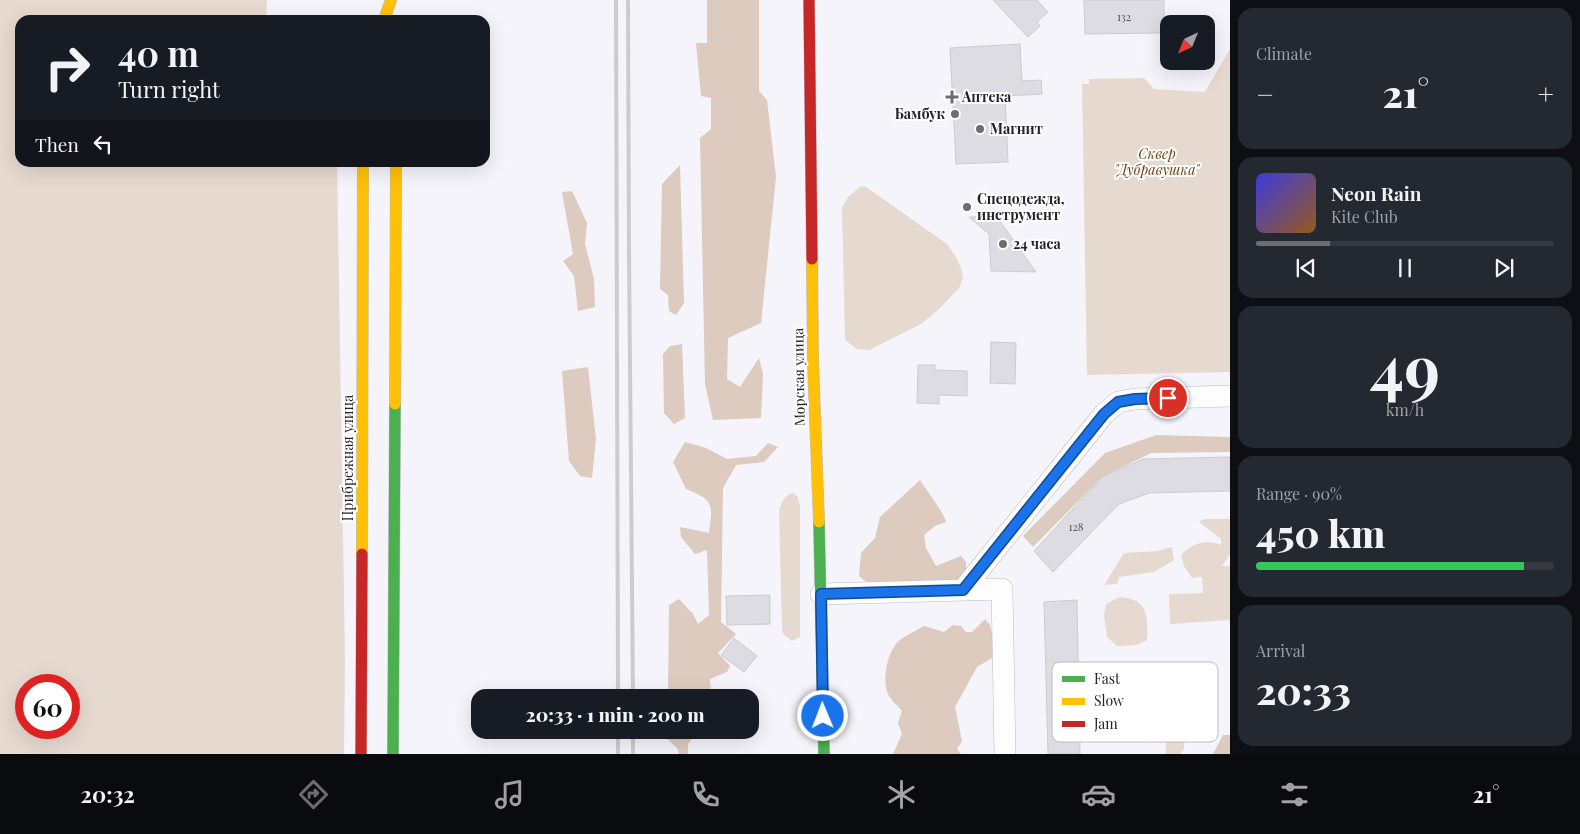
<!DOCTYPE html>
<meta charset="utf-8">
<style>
body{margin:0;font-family:"Playfair Display",serif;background:#242831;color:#f1f3f6;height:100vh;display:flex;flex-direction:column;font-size:19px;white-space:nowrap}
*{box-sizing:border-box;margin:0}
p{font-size:16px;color:#9ea1a6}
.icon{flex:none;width:28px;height:28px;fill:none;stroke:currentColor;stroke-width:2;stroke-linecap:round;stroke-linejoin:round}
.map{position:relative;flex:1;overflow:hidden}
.drawer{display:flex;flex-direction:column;gap:8px;padding:8px;background:#0d0f14;width:350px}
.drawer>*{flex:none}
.top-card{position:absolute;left:15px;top:15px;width:475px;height:152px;border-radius:15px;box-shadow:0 5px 20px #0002;background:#171b24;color:#f1f3f6;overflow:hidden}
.needle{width:32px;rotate:223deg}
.tools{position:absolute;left:1160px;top:15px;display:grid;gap:10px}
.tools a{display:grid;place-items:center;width:55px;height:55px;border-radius:10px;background:#171b24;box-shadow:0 5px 20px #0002;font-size:25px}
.speed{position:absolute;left:15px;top:674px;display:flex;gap:10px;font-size:25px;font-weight:700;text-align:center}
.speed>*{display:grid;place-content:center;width:65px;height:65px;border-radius:50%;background:#171b24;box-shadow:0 5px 20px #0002;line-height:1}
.speed .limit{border:8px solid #d22;background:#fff;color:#111}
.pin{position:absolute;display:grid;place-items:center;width:42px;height:42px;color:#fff;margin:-21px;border:2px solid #fff;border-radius:50%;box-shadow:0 1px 5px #0007}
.me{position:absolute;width:55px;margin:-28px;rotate:359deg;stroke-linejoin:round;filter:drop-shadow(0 0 4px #0008)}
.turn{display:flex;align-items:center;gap:18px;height:105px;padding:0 20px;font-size:22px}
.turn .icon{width:65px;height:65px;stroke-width:2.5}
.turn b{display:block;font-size:35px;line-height:42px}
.then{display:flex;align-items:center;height:48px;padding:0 20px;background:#0003;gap:10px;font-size:19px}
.big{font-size:38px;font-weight:800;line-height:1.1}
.drawer .tile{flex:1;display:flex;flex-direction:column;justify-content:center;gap:8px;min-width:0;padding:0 18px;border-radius:15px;background:#242831}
.drawer .dial{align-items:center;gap:0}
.dial b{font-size:65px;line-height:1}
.song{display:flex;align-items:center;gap:15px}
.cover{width:60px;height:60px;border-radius:8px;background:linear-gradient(135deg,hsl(240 70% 55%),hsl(30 70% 35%))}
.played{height:5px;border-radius:2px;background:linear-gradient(90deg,#6c6c71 25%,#363941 25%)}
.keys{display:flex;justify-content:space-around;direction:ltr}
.heat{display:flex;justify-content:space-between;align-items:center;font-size:28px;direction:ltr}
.charge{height:8px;border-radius:4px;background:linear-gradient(90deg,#34c759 90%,#363941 0)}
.trip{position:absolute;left:471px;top:689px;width:288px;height:50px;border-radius:15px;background:#171b24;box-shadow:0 5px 20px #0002;font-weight:800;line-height:50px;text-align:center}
.dock{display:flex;height:80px;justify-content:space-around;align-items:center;background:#090b0e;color:#9ea1a6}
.dock .icon{width:35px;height:35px}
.dock .current{color:#6c6c71}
.dock b{font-size:22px;color:#f1f3f6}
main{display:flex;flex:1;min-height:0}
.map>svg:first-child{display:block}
.green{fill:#e6d9d0;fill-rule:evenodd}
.forest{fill:#dccbbe}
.building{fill:#dcdce2;stroke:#cbcbd0}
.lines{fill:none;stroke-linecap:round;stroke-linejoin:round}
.street-casing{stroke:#bcbcc2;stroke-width:22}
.fast-casing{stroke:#bcbcc2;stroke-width:12}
.slow-casing{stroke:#bcbcc2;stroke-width:12}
.jam-casing{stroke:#bcbcc2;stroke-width:12}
.street{stroke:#fdfdfe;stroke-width:21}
.fast{stroke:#4caf50;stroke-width:11}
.slow{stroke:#ffc107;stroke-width:11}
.jam{stroke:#c62828;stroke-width:11}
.rail{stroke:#ccccce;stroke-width:4}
.route-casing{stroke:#114b97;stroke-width:12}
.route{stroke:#1a73e8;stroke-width:9}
.poi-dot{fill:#6c6c71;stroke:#fff;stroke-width:2}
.labels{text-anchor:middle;stroke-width:4;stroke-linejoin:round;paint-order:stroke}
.number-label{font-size:11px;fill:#525258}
.poi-label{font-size:14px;font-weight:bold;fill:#222227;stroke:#fff;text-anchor:start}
.park-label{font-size:14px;font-style:italic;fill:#6d4312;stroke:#fff}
.street-label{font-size:14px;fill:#222227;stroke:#fff}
.key{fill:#fff;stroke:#bdbdbe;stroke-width:1}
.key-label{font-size:14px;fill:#222227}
</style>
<main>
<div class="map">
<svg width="1230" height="754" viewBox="0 0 1230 754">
<rect width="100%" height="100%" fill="#f4f4fa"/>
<!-- green -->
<path class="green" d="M0 0H267L266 20H20V162L337 163 345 659 344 754H0ZM26 685H69V728H26Z
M1230 49V372L1087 375 1082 84H1089V79L1144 78 1154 89 1205 92Z
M861 186 866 187 947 244 956 257 961 268 963 278 959 288 939 309 921 324 869 350 857 349 845 340 842 208 848 197Z
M794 493 798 498 800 507V637L792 641 783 634 782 629 779 510C782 502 785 494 794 493Z
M1204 519H1230V554L1222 566H1230V620L1170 624 1169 594 1203 593 1202 577 1192 578 1184 566 1181 555C1193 543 1206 539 1221 545V539L1199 522Z
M1172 547 1174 560 1154 572 1119 577 1117 584 1104 585 1124 553 1157 551Z
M1120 597C1148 599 1148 616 1147 640L1137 645 1117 646 1107 637 1104 615 1106 604Z
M1179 682 1183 685 1186 723 1184 749 1180 754H1166V738L1179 737Z"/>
<!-- forest -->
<path class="forest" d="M707 0H759V91L767 100 776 177 761 323 728 338 727 379 740 387 759 358 763 374 761 418 713 420 705 384 700 138 711 129V98L701 96 696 43H707Z
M680 165 684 303 676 315 669 311 668 295 660 289 662 184Z
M572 191 587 223 585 244 594 279 595 307 578 311 574 276 563 261 573 254 562 192Z
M682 344 685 418 674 424 664 413 663 354 670 346Z
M588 367 596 439 592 478 580 476 569 461 562 371Z
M1156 435 1230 437V452L1151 453 1102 477 1033 547 1023 536 1105 453Z
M685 442 706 448 727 459 756 456 768 443 778 447 764 462 736 465 723 488 721 622 736 634 718 653 730 666 727 672 710 679 711 697H668L669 605 679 599 693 614 698 624 709 615 707 550 695 554 681 537 680 527 709 533C713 504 714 500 686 489L673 462Z
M920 480C926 490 945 514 946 522L935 526 924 535 926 548 936 566 961 556 966 562V573L963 585 897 584 882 581 869 584 859 576 861 553 875 538 880 517Z
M985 619 990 625 997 655 977 667 955 707 962 741 957 749 961 754H893L902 734 898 723 902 711C898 706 891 700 889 696 881 683 887 650 900 640 906 635 916 631 924 626L944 632 953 625 961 626 966 632H972Z
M667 730H699L688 744V754H679L677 748 667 739Z
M1223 735H1230V754H1213Z"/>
<!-- building -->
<path class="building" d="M993 0H1037L1048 12 1037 22 1040 26 1028 37Z
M1084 0H1164V33L1085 34Z
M1020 44 1022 81 1041 80 1042 94 1005 96 1008 162 956 164 950 48Z
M969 217H997L1036 272 991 271 989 234Z
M991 342 1016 343 1015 384 990 383Z
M918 365H935V370L967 371V396L939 395V404L917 403Z
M1230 457V491L1149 493 1119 504 1053 572 1034 551 1102 477 1143 459Z
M770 595V624L727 625 726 596Z
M1077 600 1080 754H1048L1044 602Z
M734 638 757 656 744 672 721 655Z"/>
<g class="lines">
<defs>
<path id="street" d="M963 590 1104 414 1118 402 1135 399 1230 396
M821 594 1002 589 1005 754"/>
<path id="fast" d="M819 522 824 754
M393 754 395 404"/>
<path id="slow" d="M384 20 391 0
M812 259 813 362 819 522
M395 404 396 162
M362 554 363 162"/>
<path id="jam" d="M809 0 812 259
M361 754 362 554"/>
</defs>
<!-- street casing -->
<use href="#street" class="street-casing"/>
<!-- fast casing -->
<use href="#fast" class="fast-casing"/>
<!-- slow casing -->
<use href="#slow" class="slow-casing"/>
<!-- jam casing -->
<use href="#jam" class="jam-casing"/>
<!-- street -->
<use href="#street" class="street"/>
<!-- fast -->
<use href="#fast" class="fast"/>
<!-- slow -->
<use href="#slow" class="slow"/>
<!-- jam -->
<use href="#jam" class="jam"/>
<!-- rail -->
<path class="rail" d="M616 0 618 698
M628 0 629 253 633 698
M618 730V754
M633 730V754"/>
</g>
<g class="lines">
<defs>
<path id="route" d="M823 716 821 594 963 590 1104 414 1118 402 1135 399 1168 398"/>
</defs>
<!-- route casing -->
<use href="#route" class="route-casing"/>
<!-- route -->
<use href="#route" class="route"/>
</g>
<!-- markers -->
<g class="poi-dot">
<path d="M949.5 89.5h5v5h5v5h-5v5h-5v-5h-5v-5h5z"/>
<circle cx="955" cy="114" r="5"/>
<circle cx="980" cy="129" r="5"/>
<circle cx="967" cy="207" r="5"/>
<circle cx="1003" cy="244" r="5"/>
</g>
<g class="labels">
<!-- number labels -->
<g class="number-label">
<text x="1124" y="21">132</text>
<text x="1076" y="531">128</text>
</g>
<!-- poi labels -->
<g class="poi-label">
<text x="962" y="102">Аптека</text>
<text x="945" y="119" text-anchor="end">Бамбук</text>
<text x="990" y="134">Магнит</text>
<text x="977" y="204">Спецодежда,<tspan x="977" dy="16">инструмент</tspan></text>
<text x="1013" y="249">24 часа</text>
</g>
<!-- park labels -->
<g class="park-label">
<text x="1157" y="159">Сквер<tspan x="1157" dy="16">"Дубравушка"</tspan></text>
</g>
<!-- street labels -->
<g class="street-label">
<text transform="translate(799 377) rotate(-91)" y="5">Морская улица</text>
<text transform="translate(348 458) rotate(-90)" y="5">Прибрежная улица</text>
</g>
</g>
<!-- legend -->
<rect x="1052" y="662" width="166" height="80" rx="8" class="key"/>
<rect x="1062" y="676" width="23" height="6" fill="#4caf50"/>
<rect x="1062" y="698" width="23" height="7" fill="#ffc107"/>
<rect x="1062" y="721" width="23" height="6" fill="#c62828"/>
<g class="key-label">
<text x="1094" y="684">Fast</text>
<text x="1094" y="706">Slow</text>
<text x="1094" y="729">Jam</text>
</g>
</svg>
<div class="tools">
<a><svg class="needle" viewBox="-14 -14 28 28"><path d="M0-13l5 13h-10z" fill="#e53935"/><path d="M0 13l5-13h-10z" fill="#9ea1a6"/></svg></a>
</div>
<div class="speed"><div class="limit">60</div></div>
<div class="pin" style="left:1168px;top:398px;background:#d93025"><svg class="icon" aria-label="arrive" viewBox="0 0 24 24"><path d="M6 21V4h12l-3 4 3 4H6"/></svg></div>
<svg class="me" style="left:823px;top:716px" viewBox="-20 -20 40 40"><circle r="17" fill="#1a73e8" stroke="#fff" stroke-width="3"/><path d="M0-11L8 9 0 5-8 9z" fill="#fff"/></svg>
<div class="trip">20:33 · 1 min · 200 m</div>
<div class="top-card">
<div class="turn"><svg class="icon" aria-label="right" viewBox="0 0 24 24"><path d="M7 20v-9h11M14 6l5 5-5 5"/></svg><div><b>40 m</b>Turn right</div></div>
<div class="then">Then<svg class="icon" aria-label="left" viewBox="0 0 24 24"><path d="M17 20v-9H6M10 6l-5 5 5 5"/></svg></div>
</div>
</div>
<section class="drawer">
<div class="tile"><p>Climate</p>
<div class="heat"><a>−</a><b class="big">21°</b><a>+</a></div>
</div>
<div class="tile">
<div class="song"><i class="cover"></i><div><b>Neon Rain</b><p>Kite Club</p></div></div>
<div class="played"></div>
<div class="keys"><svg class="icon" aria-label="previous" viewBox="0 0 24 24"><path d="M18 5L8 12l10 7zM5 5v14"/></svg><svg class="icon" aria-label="pause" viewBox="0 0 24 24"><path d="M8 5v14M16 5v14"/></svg><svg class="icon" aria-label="next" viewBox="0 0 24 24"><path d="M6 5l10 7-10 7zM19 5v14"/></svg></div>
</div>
<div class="tile dial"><b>49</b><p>km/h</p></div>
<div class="tile"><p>Range · 90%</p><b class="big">450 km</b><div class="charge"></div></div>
<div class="tile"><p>Arrival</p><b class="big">20:33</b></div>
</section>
</main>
<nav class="dock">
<b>20:32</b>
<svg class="icon current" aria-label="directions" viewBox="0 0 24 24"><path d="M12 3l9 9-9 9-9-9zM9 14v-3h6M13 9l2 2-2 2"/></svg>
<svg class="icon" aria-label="music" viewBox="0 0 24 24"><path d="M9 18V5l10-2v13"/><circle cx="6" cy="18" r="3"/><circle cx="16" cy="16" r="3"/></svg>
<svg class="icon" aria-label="phone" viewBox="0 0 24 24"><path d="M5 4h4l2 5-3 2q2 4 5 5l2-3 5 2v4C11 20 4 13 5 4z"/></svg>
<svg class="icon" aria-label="climate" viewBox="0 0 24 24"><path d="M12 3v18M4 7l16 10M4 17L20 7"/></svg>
<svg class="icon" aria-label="car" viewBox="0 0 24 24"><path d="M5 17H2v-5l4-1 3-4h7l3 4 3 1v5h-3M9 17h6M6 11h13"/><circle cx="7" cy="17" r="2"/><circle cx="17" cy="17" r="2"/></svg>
<svg class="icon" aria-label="filters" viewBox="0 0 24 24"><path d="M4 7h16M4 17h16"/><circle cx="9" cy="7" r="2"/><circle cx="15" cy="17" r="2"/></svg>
<b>21°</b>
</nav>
